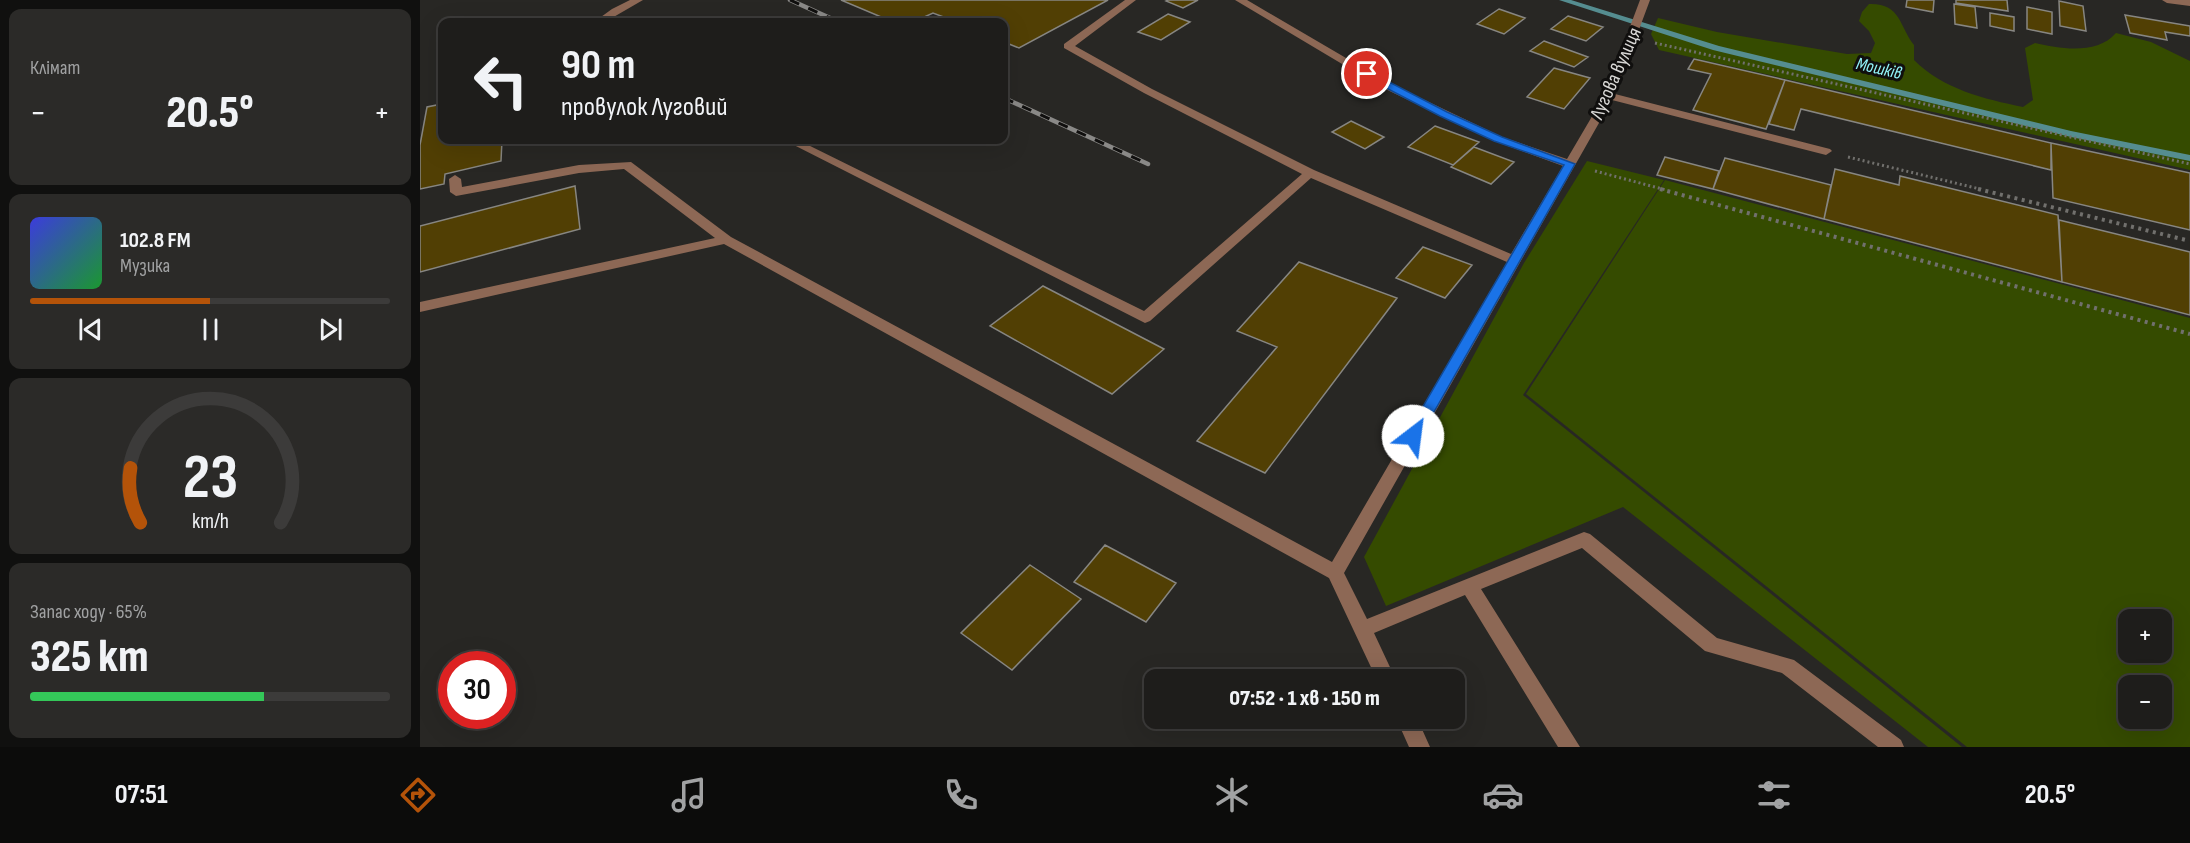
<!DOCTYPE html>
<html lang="uk">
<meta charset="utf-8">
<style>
body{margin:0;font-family:"Sofia Sans Condensed",sans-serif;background:#2b2a28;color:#f1f3f6;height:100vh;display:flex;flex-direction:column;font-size:22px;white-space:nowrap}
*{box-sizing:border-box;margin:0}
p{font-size:20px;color:#a1a2a3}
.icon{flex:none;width:33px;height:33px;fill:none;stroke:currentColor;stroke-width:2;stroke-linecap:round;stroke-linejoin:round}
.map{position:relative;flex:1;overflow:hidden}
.sheet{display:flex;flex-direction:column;gap:9px;padding:9px;background:#10100f;width:420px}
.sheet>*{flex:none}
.banner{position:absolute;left:18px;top:18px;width:570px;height:126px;border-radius:12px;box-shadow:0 6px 24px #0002,0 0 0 2px #3c3b3a;background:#1e1d1b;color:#f1f3f6;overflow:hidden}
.controls{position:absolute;left:1698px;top:609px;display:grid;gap:12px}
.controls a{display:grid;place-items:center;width:54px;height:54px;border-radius:12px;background:#1e1d1b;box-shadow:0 6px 24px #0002,0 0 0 2px #3c3b3a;font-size:30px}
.speed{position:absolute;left:18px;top:651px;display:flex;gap:12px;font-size:30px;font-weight:700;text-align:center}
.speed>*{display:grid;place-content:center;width:78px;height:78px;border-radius:50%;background:#1e1d1b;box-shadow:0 6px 24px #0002,0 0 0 2px #3c3b3a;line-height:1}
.speed .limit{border:9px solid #d22;background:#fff;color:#111}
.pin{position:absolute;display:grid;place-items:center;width:51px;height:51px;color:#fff;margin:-26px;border:3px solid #fff;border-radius:50%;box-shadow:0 2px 6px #0007}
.me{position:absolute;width:66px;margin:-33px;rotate:30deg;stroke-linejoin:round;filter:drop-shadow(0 0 4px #0008)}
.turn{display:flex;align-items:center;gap:21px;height:126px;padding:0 24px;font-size:27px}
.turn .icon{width:78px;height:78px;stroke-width:2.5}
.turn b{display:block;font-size:42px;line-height:51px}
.big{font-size:45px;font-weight:800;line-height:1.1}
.sheet .widget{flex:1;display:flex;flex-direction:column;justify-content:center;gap:9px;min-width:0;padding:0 21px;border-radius:12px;background:#2b2a28}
.sheet .dial{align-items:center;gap:0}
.dial svg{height:156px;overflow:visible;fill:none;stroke:#3c3b3a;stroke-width:7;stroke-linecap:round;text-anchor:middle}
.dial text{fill:#f1f3f6;stroke:none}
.song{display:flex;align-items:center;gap:18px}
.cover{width:72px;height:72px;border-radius:9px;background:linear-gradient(135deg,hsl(240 70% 55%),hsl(130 70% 35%))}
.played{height:6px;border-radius:3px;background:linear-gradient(90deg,#b45309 50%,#3c3b3a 50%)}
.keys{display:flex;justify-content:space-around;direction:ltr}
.heat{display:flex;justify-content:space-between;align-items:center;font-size:33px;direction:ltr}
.charge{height:9px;border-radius:4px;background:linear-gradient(90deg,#34c759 65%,#3c3b3a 0)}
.trip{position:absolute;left:724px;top:669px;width:321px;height:60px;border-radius:12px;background:#1e1d1b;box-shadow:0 6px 24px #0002,0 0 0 2px #3c3b3a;font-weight:800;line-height:60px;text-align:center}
.tab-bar{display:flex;height:96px;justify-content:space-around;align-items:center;background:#0c0c0b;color:#a1a2a3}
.tab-bar .icon{width:42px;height:42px}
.tab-bar .on{color:#b45309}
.tab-bar b{font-size:27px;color:#f1f3f6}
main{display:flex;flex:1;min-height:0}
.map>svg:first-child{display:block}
.green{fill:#354b00;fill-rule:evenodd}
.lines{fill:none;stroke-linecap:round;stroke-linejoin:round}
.stream{fill:#558d90;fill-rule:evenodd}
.building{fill:#513f04;stroke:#878682;stroke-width:1.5}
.path-far1{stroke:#71706d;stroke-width:3;stroke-dasharray:2 3;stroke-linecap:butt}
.path{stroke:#71706d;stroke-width:4;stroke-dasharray:3 4.5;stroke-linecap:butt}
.minor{fill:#8d6855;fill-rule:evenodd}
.rail-casing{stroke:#8a8987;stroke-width:4.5}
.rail{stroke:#100f0e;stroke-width:3;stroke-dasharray:10;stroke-linecap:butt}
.route{fill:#1a73e8;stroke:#114b97;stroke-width:1.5}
.labels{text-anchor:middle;stroke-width:6;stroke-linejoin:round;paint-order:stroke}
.far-water-label{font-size:18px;font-style:italic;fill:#93f4fa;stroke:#100f0e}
.street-label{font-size:20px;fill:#d8d7d5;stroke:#100f0e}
</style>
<main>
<section class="sheet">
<div class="widget"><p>Клімат</p>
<div class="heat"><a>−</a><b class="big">20.5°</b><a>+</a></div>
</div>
<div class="widget">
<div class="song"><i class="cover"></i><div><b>102.8 FM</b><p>Музика</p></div></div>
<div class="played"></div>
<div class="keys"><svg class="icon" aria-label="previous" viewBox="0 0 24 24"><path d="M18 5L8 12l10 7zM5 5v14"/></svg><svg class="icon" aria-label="pause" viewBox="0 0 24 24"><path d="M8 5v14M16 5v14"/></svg><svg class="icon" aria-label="next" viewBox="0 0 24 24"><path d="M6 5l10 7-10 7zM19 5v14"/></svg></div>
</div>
<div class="widget dial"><svg viewBox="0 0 100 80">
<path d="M14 69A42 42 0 1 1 86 69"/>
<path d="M14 69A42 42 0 0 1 9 41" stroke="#b45309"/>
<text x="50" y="56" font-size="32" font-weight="700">23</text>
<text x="50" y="72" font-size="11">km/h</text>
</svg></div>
<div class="widget"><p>Запас ходу · 65%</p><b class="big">325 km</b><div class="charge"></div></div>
</section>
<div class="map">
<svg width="1770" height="747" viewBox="0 0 1770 747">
<rect width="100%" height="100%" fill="#282724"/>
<!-- green -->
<path class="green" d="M1449 4C1481 3 1479 26 1494 45V60C1523 89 1564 99 1603 107L1613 100 1605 48 1615 43C1641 49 1677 55 1696 33L1731 42 1770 61V170L1239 50 1231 34 1238 18 1297 32 1427 54 1451 53 1455 43 1449 31 1439 21 1442 12Z
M1167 161 1244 180 1103 395 1542 747H1508L1203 507 966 606 944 557 1104 263Z
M1245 180 1770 318V747H1547L1106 394ZM1708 620H1742V652H1708ZM1708 686H1742V718H1708Z"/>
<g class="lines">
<!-- stream -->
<path class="stream" d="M1139 0H1151L1299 46 1651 131 1770 155V161L1651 137 1293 50Z"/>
</g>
<!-- building -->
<path class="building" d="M421 0H688L599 48 584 42V22H537L513 13 493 22H473Z
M748 0H778L763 8 746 1Z
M1487 0H1514L1513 12 1486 7Z
M1536 0H1587L1588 11 1536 3Z
M1639 1 1663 6 1666 31 1640 26Z
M1534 4 1555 7 1557 28 1535 24Z
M1607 7 1632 12V34L1607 29Z
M1079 9 1105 18 1084 34 1057 24Z
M1570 13 1594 17V31L1570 26Z
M748 14 770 22 741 40 718 32Z
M1705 15 1770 26V36L1745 32 1747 40 1710 33Z
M1148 16 1183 27 1166 41 1131 29Z
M1124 41 1168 57 1154 67 1110 51Z
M1274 59 1365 80 1346 129 1273 110 1291 74 1268 69Z
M1134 68 1170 78 1144 109 1107 97Z
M1365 80 1631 143V170L1381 109 1374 130 1349 124Z
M22 104V140H82L81 161 25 174 24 184 0 189V145L7 107Z
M931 121 964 137 945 149 912 132Z
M1015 126 1059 142 1033 165 988 147Z
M1631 143 1770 173V230L1633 198Z
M1054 147 1094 162 1071 184 1031 167Z
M1245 157 1299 171 1293 189 1237 175Z
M1305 158 1411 185 1404 219 1293 189Z
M1415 169 1479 185 1480 176 1638 215 1642 282 1404 219Z
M155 186 160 229 0 272V226Z
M1639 220 1770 252V315L1642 282Z
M1003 247 1052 265 1025 298 976 278Z
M879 262 977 298 845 473 777 441 857 347 817 331Z
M623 286 744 349 692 394 570 326Z
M685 545 756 583 726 622 654 582Z
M610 565 661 599 592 670 541 633Z"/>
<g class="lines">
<!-- path-far1 -->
<path class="path-far1" d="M1235 43 1770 164
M1428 157 1564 190
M1175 171 1246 190"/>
<!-- path -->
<path class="path" d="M1240 189 1770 334
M1558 189 1766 240"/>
<!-- minor -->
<path class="minor" d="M210 0H223L185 22H174L192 9Z
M705 0H716L655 46 732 89 894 170 1091 254 1143 166 1074 141 959 86 815 0H827L967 82 1082 137 1147 159 1184 96 1220 0H1230L1195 94 1410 149 1412 151 1406 155 1192 100 924 573 947 619 1164 532 1170 534 1297 638 1374 660 1481 740 1484 747H1458L1362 673 1285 651 1162 548 1061 589 1160 747H1138L1045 595 954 633 976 680H957L909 578 304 244 0 312V302L295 238 204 169 159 173 36 196 30 192 29 179 35 175 41 179 42 187 159 165 211 162 311 237 912 562 1087 262 891 178 730 321 725 323 364 140H378L724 311 882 174 724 93 644 48V44Z
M1742 0H1770V6L1747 3Z
M976 718H997L1010 747H989Z"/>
<defs>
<path id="rail" d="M370 0 419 22
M584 98 728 164"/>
</defs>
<!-- rail casing -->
<use href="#rail" class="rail-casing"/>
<!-- rail -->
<use href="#rail" class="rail"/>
</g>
<!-- route -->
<path class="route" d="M943 72H950L1027 112 1082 137 1155 164 998 440H988L986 436 988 432 1144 165 1074 141 1020 116 943 76Z"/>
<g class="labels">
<!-- far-water labels -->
<g class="far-water-label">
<text transform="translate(1459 68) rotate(13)" y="6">Мошків</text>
</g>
<!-- street labels -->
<g class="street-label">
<text transform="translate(1195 73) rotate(-66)" y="7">Лугова вулиця</text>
</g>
</g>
</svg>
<div class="controls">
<a>+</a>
<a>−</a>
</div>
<div class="speed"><div class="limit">30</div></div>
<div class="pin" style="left:947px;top:74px;background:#d93025"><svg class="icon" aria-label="arrive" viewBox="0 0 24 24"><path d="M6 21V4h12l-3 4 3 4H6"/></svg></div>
<svg class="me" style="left:993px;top:436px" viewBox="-20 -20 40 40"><circle r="19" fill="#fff"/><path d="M0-13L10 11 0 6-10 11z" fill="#1a73e8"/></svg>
<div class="trip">07:52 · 1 хв · 150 m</div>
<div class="banner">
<div class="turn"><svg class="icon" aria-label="left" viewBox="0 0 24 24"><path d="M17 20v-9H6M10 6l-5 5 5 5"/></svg><div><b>90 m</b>провулок Луговий</div></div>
</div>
</div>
</main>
<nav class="tab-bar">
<b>07:51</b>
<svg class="icon on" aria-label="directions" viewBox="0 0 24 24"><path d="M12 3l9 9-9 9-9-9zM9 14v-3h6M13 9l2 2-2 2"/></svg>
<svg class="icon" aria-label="music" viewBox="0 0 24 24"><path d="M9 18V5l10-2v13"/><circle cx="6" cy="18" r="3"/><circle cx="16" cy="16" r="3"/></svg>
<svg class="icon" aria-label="phone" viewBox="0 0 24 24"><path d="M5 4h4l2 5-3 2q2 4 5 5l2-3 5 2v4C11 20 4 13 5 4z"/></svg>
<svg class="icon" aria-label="climate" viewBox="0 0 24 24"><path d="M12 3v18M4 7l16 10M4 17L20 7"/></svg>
<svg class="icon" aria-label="car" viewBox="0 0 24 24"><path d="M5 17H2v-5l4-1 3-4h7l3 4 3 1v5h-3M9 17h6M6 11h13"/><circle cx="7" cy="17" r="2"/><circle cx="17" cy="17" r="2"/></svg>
<svg class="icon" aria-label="filters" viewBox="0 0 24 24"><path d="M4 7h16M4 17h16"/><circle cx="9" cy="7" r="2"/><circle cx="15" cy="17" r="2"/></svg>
<b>20.5°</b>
</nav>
